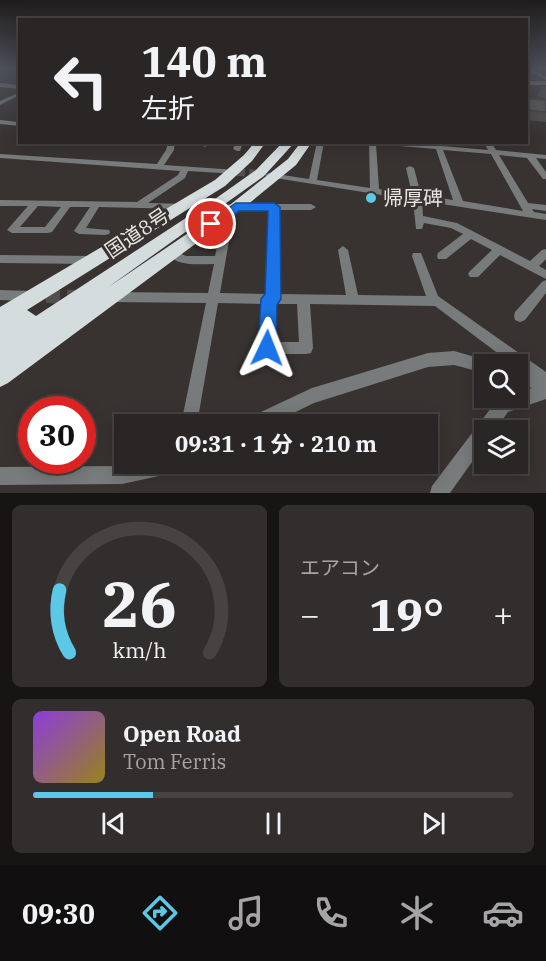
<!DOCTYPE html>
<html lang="ja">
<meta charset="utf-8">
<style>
body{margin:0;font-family:"IBM Plex Serif","Noto Sans JP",serif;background:#322e2d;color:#f1f3f6;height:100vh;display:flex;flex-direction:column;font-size:22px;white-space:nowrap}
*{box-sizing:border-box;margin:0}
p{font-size:20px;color:#a5a5a7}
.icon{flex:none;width:33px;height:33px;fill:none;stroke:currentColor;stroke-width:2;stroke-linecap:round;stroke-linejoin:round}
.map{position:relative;height:493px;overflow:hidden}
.details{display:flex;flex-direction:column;gap:12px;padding:12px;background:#171514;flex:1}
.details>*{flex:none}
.guide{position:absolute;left:18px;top:18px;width:510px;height:126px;border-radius:0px;box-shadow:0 3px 15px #0003,0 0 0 2px #464342;background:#2a2625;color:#f1f3f6;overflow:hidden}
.buttons{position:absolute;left:474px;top:354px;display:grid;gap:12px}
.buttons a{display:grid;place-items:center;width:54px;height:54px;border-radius:0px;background:#2a2625;box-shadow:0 3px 15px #0003,0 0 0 2px #464342;font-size:30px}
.speed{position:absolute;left:18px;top:396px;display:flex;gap:12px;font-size:30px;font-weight:700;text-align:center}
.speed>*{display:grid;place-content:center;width:78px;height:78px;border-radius:50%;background:#2a2625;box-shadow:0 3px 15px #0003,0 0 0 2px #464342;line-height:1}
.speed .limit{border:9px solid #d22;background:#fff;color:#111}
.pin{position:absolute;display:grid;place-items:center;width:51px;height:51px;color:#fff;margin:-26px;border:3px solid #fff;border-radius:50%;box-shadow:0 2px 6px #0007}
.me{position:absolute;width:66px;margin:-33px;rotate:2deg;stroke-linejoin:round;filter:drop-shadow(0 0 4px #0008)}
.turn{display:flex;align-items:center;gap:21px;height:126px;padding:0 24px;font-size:27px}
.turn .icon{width:78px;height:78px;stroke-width:2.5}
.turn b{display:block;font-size:42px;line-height:51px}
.big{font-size:45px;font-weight:700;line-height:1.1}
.details .widget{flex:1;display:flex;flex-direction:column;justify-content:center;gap:9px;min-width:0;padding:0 21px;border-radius:9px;background:#322e2d}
.details .dial{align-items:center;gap:0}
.dial svg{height:156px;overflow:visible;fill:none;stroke:#464342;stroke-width:7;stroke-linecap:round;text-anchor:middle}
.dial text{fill:#f1f3f6;stroke:none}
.song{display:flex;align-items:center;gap:18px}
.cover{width:72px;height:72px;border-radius:9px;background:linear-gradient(135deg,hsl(270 70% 55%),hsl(50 70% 35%))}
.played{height:6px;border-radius:3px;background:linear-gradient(90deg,#5bc8e6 25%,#464342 25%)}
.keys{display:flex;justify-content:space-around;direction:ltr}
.heat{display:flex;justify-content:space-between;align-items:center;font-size:33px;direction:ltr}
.details .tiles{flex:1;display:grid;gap:12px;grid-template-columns:1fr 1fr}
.widget:last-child{grid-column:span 2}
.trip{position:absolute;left:114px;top:414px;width:324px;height:60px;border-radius:0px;background:#2a2625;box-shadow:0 3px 15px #0003,0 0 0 2px #464342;font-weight:700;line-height:60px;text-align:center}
.dock{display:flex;height:96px;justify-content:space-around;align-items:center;background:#110f0f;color:#a5a5a7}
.dock .icon{width:42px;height:42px}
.dock .on{color:#5bc8e6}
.dock b{font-size:27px;color:#f1f3f6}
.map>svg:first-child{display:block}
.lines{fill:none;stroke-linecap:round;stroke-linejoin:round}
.stream{stroke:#391200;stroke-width:1.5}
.minor-tunnel-far1{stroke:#524e4c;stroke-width:8;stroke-dasharray:8 4;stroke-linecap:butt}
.minor-tunnel{stroke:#524e4c;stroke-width:14;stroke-dasharray:14 7;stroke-linecap:butt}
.minor{fill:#787b7b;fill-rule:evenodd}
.highway{fill:#d5dcde;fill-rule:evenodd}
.wall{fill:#504c49}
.building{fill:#5d5855;stroke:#413e3c;stroke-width:1.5}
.route{fill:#1a73e8;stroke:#114b97;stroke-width:1.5}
.poi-dot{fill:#5bc8e6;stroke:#383331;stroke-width:2}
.labels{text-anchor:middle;stroke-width:6;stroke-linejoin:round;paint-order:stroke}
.poi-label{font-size:20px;fill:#e8e5e3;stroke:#383331;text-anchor:start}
.street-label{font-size:20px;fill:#e8e5e3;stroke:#383331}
</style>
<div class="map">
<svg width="546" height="493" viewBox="0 0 546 493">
<rect width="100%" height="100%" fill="#383331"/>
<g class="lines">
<!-- stream -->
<path class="stream" d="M17 69H20"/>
<!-- minor-tunnel-far1 -->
<path class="minor-tunnel-far1" d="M237 172 263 174
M190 206 226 207"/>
<!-- minor-tunnel -->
<path class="minor-tunnel" d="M46 296 79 297"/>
<!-- minor -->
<path class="minor" d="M528 69H532L546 77V80Z
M526 81H546V85H526Z
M0 83 20 85V89L0 87Z
M20 92V95L0 105V101Z
M0 120 20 122V126L0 124Z
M168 142H175L174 150 164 165 237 170 241 172 237 174 188 171 185 178 148 203 188 204 190 206 188 208 185 209 99 207 86 228 109 230 110 232 109 234 105 235 79 234 74 231 90 207H70L52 232 48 233H12L7 230 28 206H0V200L137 202 178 175 180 171 0 158V154L157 164 166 150ZM38 206 61 207 45 227H20Z
M203 142H210L205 147 201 145Z
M236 142H243L240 151H237L233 149Z
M317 142H324L317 180 370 188 369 142H406L434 145 438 143 442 146 488 150 484 142H491L496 150 546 155V159L536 158 546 172V179H543L527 158 499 155 528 203 546 205V211L532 209 534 212 546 214V220L422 201 423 216 457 223 530 261 542 250 546 249V259L539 266 546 270V279L500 255 478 277H470L468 274 470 271 492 250 471 239 446 259H438L437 256 438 253 463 234 451 228 424 223 422 229H416L413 200 269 177 265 175 269 173 309 179ZM376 144 436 149 453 200 421 195 414 168 410 166 406 168 412 194 379 189ZM443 150 491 154 523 211 463 201Z
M231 204H311L316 207 311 210H279V294L346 295 338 250 343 246 348 250 358 295 426 296 412 256 413 253H421L438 296 546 372V399L508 412 495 430H484V445L450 493H430L432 486 497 400 505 398H518V393L532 388 518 383V364H512L435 306 310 304 313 348 311 353 306 354H267L262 353 260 348 263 304 218 303 197 424H181L206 303 111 302 107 301 105 297 107 293 111 292 208 293 214 264C196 264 178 267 166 253L171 249 186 256H215L224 212 228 209 226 207 228 205ZM232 210H269L267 294 220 293 234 212ZM275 304H297L299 342H274Z
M0 255 93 256 97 257 98 260 97 263 93 264 0 263Z
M546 280V293L525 320 520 322 515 320 514 316 515 312 542 282Z
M0 290 33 291 37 292 39 296 37 300 33 301 0 300Z
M454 351 489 361 491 364H484V373L454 365 428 367 314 403 271 424H246L248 418 312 388 428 353Z
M134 464H182L179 470 173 473 122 484 0 485V467L122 466Z"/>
<!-- highway -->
<path class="highway" d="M255 142H266L252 161 225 186 27 310 36 316 215 199 256 170 283 142H295L264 176 107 288 231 204 288 159 301 142H312L296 165 241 210 8 383 0 387V307L215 180 244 155Z"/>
</g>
<!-- wall -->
<path class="wall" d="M542 87H546V99L537 96Z
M526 97 529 99 546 100V122L526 120Z"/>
<!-- building -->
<path class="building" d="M526 97 529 99 546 100V112L526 110Z"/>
<!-- sky -->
<linearGradient id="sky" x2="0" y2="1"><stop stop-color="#1f1c1b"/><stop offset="0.5" stop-color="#4d505a"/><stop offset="1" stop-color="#4d505a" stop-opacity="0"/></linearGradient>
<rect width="546" height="138" fill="url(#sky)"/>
<!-- route -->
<path class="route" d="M236 203H274L280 207 281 299 277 305 276 348 274 354 267 356 261 354 258 348 261 299 265 294 268 211H239L216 227 211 229 205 224Z"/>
<!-- markers -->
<circle class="poi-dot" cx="371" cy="198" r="6"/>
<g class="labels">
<!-- poi labels -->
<g class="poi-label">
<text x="383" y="205">帰厚碑</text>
</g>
<!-- street labels -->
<g class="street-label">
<text transform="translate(137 233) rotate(-34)" y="7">国道8号</text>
</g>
</g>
</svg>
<div class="buttons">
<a><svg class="icon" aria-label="search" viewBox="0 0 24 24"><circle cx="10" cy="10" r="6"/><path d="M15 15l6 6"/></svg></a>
<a><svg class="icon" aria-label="layers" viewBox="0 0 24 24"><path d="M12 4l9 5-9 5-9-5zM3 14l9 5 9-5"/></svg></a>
</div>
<div class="speed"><div class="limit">30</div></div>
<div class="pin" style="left:211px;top:224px;background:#d93025"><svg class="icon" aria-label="arrive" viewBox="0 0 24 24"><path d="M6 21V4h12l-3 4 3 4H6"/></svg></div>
<svg class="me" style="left:267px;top:348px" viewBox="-20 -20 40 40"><path d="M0-17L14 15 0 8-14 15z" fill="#1a73e8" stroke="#fff" stroke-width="4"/></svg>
<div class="trip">09:31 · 1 分 · 210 m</div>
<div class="guide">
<div class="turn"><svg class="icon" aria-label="left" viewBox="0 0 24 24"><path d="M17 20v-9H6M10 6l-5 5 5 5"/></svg><div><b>140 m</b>左折</div></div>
</div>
</div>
<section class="details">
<div class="tiles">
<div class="widget dial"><svg viewBox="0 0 100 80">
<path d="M14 69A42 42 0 1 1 86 69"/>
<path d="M14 69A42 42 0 0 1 9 37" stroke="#5bc8e6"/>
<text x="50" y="56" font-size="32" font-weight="700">26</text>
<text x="50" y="72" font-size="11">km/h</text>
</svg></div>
<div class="widget"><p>エアコン</p>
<div class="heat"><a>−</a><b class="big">19°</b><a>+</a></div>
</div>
<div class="widget">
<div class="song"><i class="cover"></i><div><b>Open Road</b><p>Tom Ferris</p></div></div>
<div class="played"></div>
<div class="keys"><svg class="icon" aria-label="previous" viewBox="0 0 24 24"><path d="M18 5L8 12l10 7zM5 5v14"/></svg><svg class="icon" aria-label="pause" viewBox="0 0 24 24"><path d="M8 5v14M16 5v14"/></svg><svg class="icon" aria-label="next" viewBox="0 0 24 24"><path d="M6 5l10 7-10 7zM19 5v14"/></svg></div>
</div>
</div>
</section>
<nav class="dock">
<b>09:30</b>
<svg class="icon on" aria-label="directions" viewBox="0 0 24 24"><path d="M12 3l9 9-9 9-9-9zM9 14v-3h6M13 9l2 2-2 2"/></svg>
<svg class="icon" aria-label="music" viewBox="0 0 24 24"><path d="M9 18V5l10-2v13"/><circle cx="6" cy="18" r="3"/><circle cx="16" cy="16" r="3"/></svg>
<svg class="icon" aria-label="phone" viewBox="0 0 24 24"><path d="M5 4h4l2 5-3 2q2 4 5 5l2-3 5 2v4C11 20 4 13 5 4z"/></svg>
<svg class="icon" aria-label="climate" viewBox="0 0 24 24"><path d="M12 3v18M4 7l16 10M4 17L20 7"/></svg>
<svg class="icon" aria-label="car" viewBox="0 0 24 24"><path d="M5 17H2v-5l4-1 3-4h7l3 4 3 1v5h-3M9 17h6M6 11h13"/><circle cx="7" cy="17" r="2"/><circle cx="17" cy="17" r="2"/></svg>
</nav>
